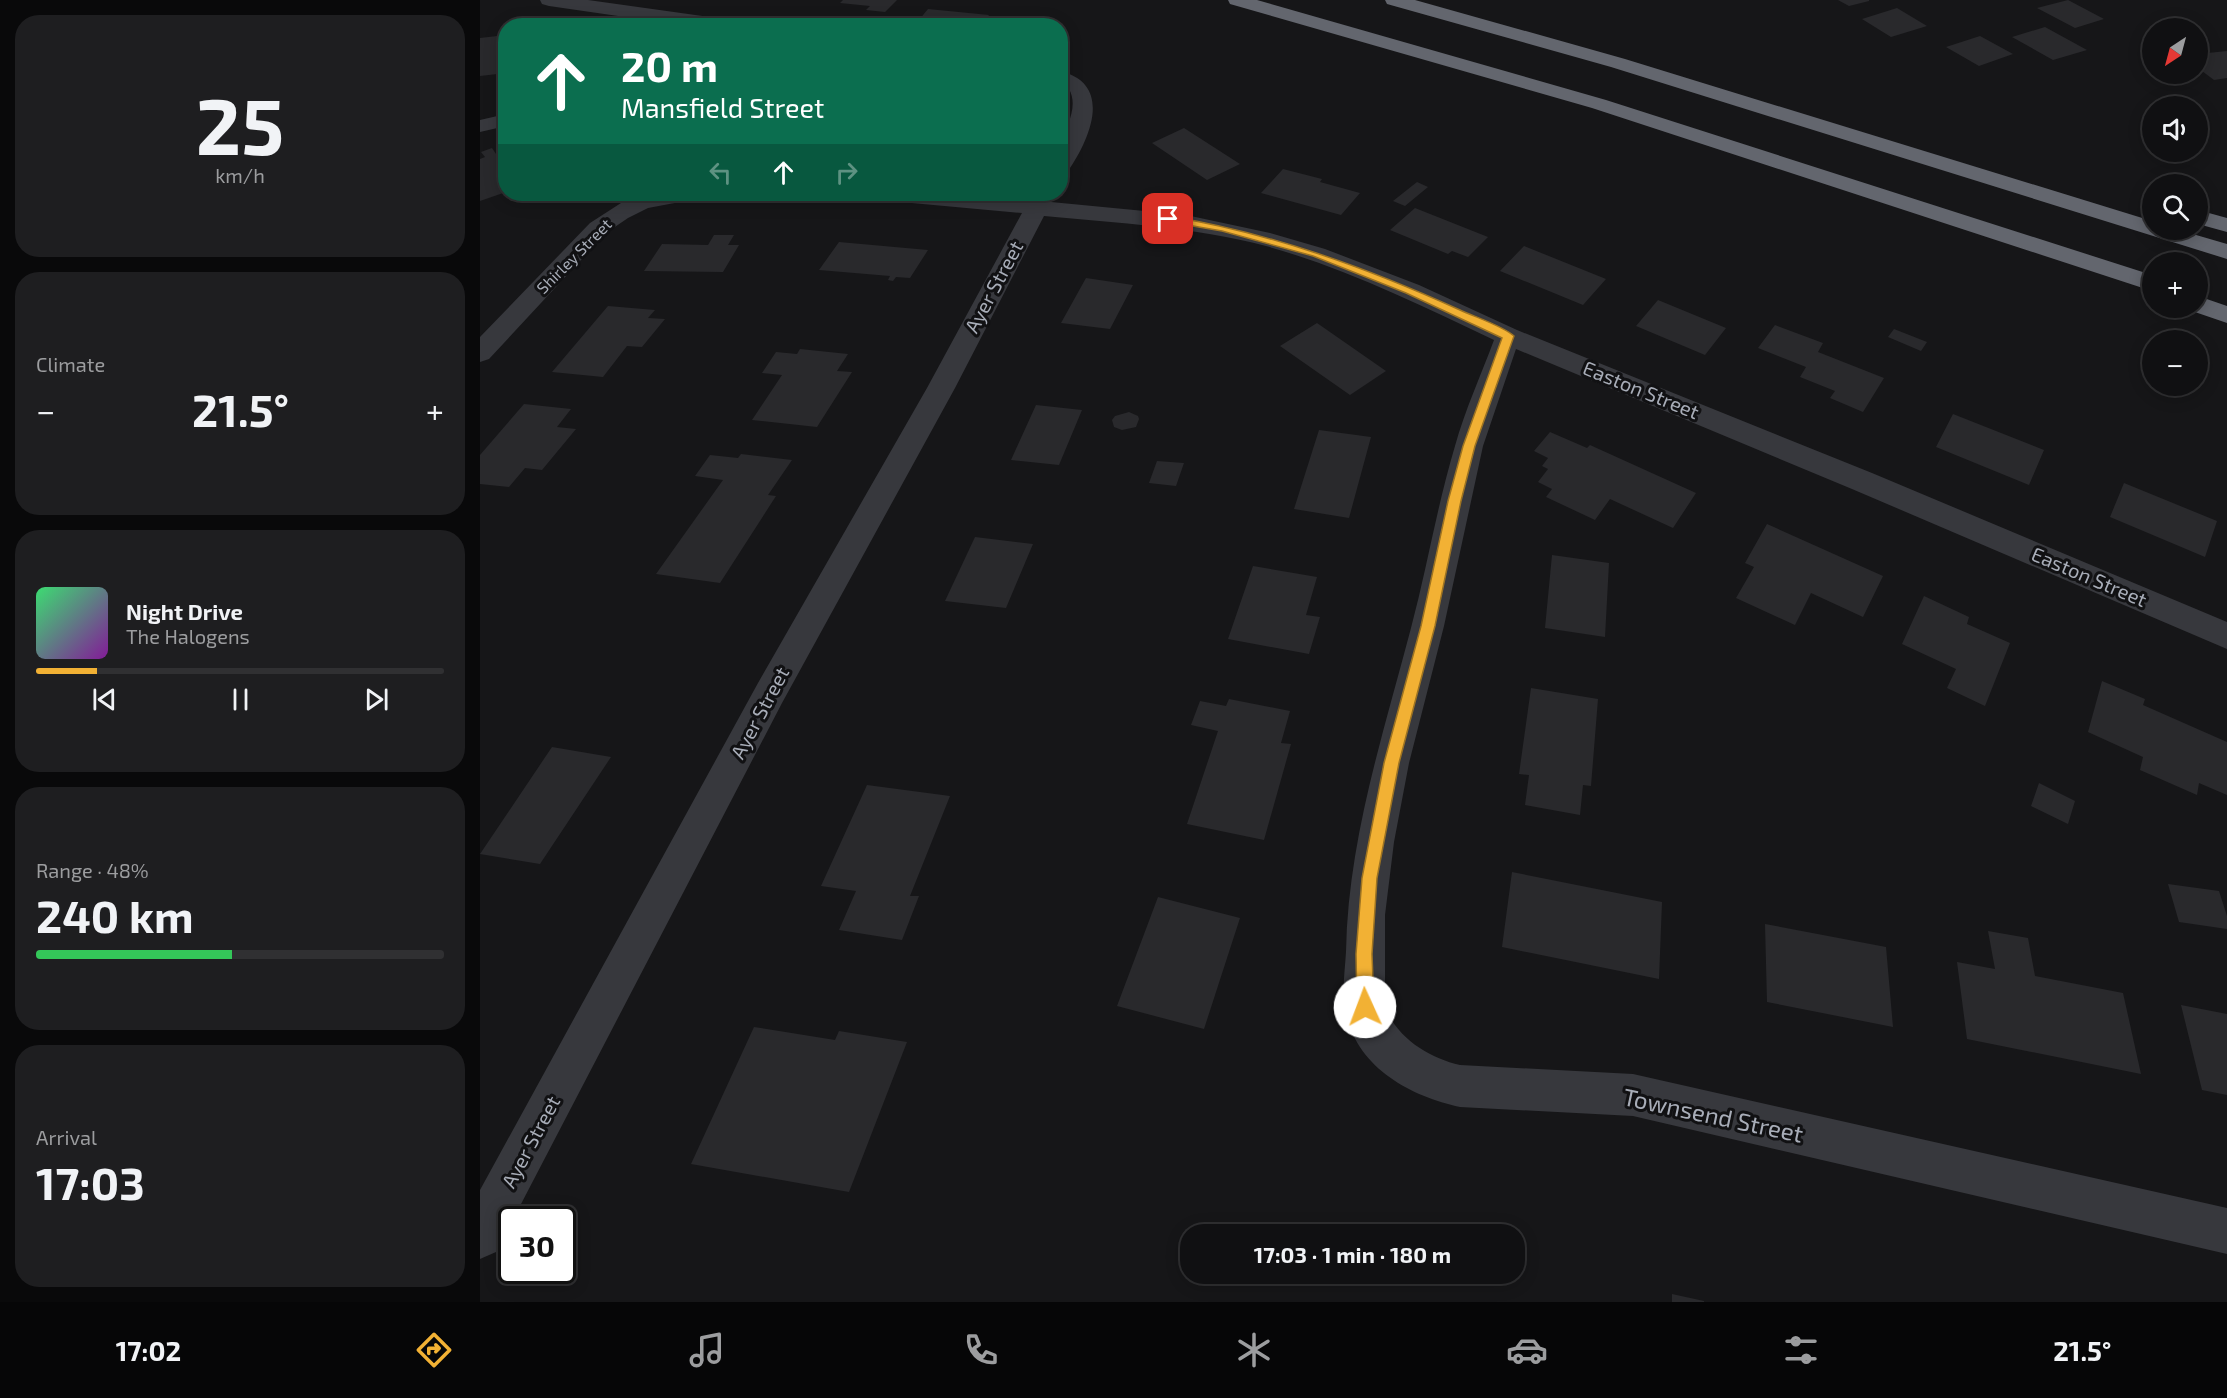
<!DOCTYPE html>
<meta charset="utf-8">
<style>
body{margin:0;font-family:"Exo 2",sans-serif;background:#1e1e20;color:#f1f3f6;height:100vh;display:flex;flex-direction:column;font-size:22px;white-space:nowrap}
*{box-sizing:border-box;margin:0}
p{font-size:20px;color:#9c9d9f}
.icon{flex:none;width:33px;height:33px;fill:none;stroke:currentColor;stroke-width:2;stroke-linecap:round;stroke-linejoin:round}
.map{position:relative;flex:1;overflow:hidden}
.drawer{display:flex;flex-direction:column;gap:15px;padding:15px;background:#09090a;width:480px}
.drawer>*{flex:none}
.banner{position:absolute;left:18px;top:18px;width:570px;height:183px;border-radius:24px;box-shadow:0 3px 15px #0003,0 0 0 2px #303032;background:#0b6e4f;color:#fff;overflow:hidden}
.needle{width:39px;rotate:216deg}
.controls{position:absolute;left:1662px;top:18px;display:grid;gap:12px}
.controls a{display:grid;place-items:center;width:66px;height:66px;border-radius:50%;background:#101012;box-shadow:0 3px 15px #0003,0 0 0 2px #303032;font-size:30px}
.speed{position:absolute;left:18px;top:1206px;display:flex;gap:12px;font-size:30px;font-weight:700;text-align:center}
.speed>*{display:grid;place-content:center;width:78px;height:78px;border-radius:50%;background:#101012;box-shadow:0 3px 15px #0003,0 0 0 2px #303032;line-height:1}
.speed .limit{border:3px solid #111;border-radius:9px;background:#fff;color:#111}
.pin{position:absolute;display:grid;place-items:center;width:51px;height:51px;color:#fff;margin:-26px;border-radius:12px;box-shadow:0 3px 9px #0006}
.me{position:absolute;width:66px;margin:-33px;rotate:358deg;stroke-linejoin:round;filter:drop-shadow(0 0 4px #0008)}
.turn{display:flex;align-items:center;gap:21px;height:126px;padding:0 24px;font-size:27px}
.turn .icon{width:78px;height:78px;stroke-width:2.5}
.turn b{display:block;font-size:42px;line-height:51px}
.lanes{display:flex;align-items:center;height:57px;padding:0 24px;background:#0003;justify-content:center;gap:30px;direction:ltr}
.lanes .off{opacity:.35}
.big{font-size:45px;font-weight:700;line-height:1.1}
.drawer .card{flex:1;display:flex;flex-direction:column;justify-content:center;gap:9px;min-width:0;padding:0 21px;border-radius:24px;background:#1e1e20}
.drawer .dial{align-items:center;gap:0}
.dial b{font-size:78px;line-height:1}
.song{display:flex;align-items:center;gap:18px}
.cover{width:72px;height:72px;border-radius:9px;background:linear-gradient(135deg,hsl(140 70% 55%),hsl(290 70% 35%))}
.played{height:6px;border-radius:3px;background:linear-gradient(90deg,#f2b134 15%,#303032 15%)}
.keys{display:flex;justify-content:space-around;direction:ltr}
.heat{display:flex;justify-content:space-between;align-items:center;font-size:33px;direction:ltr}
.charge{height:9px;border-radius:4px;background:linear-gradient(90deg,#34c759 48%,#303032 0)}
.trip{position:absolute;left:700px;top:1224px;width:345px;height:60px;border-radius:24px;background:#101012;box-shadow:0 3px 15px #0003,0 0 0 2px #303032;font-weight:700;line-height:60px;text-align:center}
.tabs{display:flex;height:96px;justify-content:space-around;align-items:center;background:#060607;color:#9c9d9f}
.tabs .icon{width:42px;height:42px}
.tabs .active{color:#f2b134}
.tabs b{font-size:27px;color:#f1f3f6}
main{display:flex;flex:1;min-height:0}
.map>svg:first-child{display:block}
.building{fill:#29292c}
.lines{fill:none;stroke-linecap:round;stroke-linejoin:round}
.minor{fill:#37383d;fill-rule:evenodd}
.highway{fill:#63666e;fill-rule:evenodd}
.route{fill:#f2b134;stroke:#9d7322;stroke-width:1.5}
.labels{text-anchor:middle;stroke-width:6;stroke-linejoin:round;paint-order:stroke}
.far-street-label{font-size:16px;fill:#a8adb8;stroke:#111113}
.street-label{font-size:20px;fill:#a8adb8;stroke:#111113}
.near-street-label{font-size:24px;fill:#a8adb8;stroke:#111113}
</style>
<main>
<section class="drawer">
<div class="card dial"><b>25</b><p>km/h</p></div>
<div class="card"><p>Climate</p>
<div class="heat"><a>−</a><b class="big">21.5°</b><a>+</a></div>
</div>
<div class="card">
<div class="song"><i class="cover"></i><div><b>Night Drive</b><p>The Halogens</p></div></div>
<div class="played"></div>
<div class="keys"><svg class="icon" aria-label="previous" viewBox="0 0 24 24"><path d="M18 5L8 12l10 7zM5 5v14"/></svg><svg class="icon" aria-label="pause" viewBox="0 0 24 24"><path d="M8 5v14M16 5v14"/></svg><svg class="icon" aria-label="next" viewBox="0 0 24 24"><path d="M6 5l10 7-10 7zM19 5v14"/></svg></div>
</div>
<div class="card"><p>Range · 48%</p><b class="big">240 km</b><div class="charge"></div></div>
<div class="card"><p>Arrival</p><b class="big">17:03</b></div>
</section>
<div class="map">
<svg width="1747" height="1302" viewBox="0 0 1747 1302">
<rect width="100%" height="100%" fill="#161618"/>
<!-- building -->
<path class="building" d="M363 0H417L405 12 386 10 390 6 360 3Z
M1358 0H1389V1L1369 6Z
M1588 0 1624 19 1595 28 1557 8Z
M1417 8 1447 26 1411 37 1382 19Z
M448 9 509 15 501 26H434Z
M1565 27 1607 50 1573 60 1532 37Z
M26 35V73L0 76V38Z
M1500 36 1533 54 1499 66 1466 47Z
M1747 51V78L1734 80 1718 68V54Z
M704 128 760 164 727 180 672 143Z
M12 148 16 154 26 150V192L0 201V159L5 157 1 152Z
M803 169 842 179 840 182 880 193 861 215 781 193Z
M937 182 948 187 925 206 913 201Z
M935 208 1008 237 988 257 972 251 968 254 910 230Z
M234 235H254L248 245H259L243 272 164 271 182 244 228 245Z
M359 242 448 250 430 278 416 277 413 281 408 280 410 276 339 270Z
M1044 246 1126 279 1103 305 1020 271Z
M606 278 653 285 630 329 581 323Z
M1178 300 1246 328 1225 355 1156 326Z
M128 306 175 310 168 318 185 319 162 347 147 346 123 377 72 372Z
M837 323 906 371 870 395 800 346Z
M1295 325 1343 343 1338 352 1404 378 1383 412 1350 398 1355 391 1320 377 1326 367 1278 348Z
M1414 329 1447 342 1441 351 1408 337Z
M320 349 368 354 357 371 372 372 337 427 272 420 302 375 282 373 296 352 317 354Z
M44 404 91 409 77 427 96 429 62 470 45 468 29 487 0 484V455Z
M556 405 602 410 579 465 531 460Z
M649 412 658 416 659 419 656 427 642 430 634 427 632 420 635 416Z
M1473 414 1564 450 1549 485 1456 447Z
M839 430 891 437 869 518 814 509Z
M1070 432 1107 448 1110 445 1216 493 1193 528 1130 499 1115 520 1066 497 1072 489 1058 482 1068 469 1062 466 1068 458 1054 451Z
M261 454 312 460 288 495 296 496 240 583 176 574 243 480 215 476 230 455 258 458Z
M677 461 704 463 696 486 669 483Z
M1644 483 1737 521 1725 557 1630 517Z
M1287 524 1403 576 1383 617 1331 593 1315 625 1256 598 1274 567 1265 563Z
M495 537 553 544 526 608 465 601Z
M1072 555 1129 563 1125 637 1065 628Z
M773 566 837 577 826 615 840 617 829 654 748 639Z
M1444 596 1489 617 1487 624 1530 643 1505 706 1467 688 1476 669 1422 644Z
M1622 681 1665 699 1663 705 1747 742V795L1719 783 1717 795 1660 770 1663 757 1608 732Z
M1051 688 1118 699 1111 786 1103 785 1100 815 1045 805 1049 775 1039 774Z
M749 699 810 711 801 743 811 744 784 840 707 824 738 731 711 725 720 701 746 706Z
M72 747 131 757 60 864 0 854Z
M1559 783 1595 801 1588 824 1551 806Z
M387 785 470 796 430 896H439L422 940 359 930 376 891 341 886Z
M1032 872 1182 902 1179 979 1022 947Z
M1688 884 1739 891 1747 916V929L1699 922Z
M678 897 760 918 724 1029 637 1006Z
M1285 924 1406 947 1413 1027 1287 1002Z
M1508 931 1548 938 1555 976 1643 993 1661 1074 1487 1039 1477 962 1515 969Z
M1701 1005 1747 1014V1095L1722 1090Z
M274 1027 355 1040 359 1031 427 1042 369 1192 211 1164Z
M1192 1294 1224 1301V1302H1192Z"/>
<g class="lines">
<!-- minor -->
<path class="minor" d="M60 0H108L251 20 258 22 260 26H207L69 6 62 4Z
M580 71C634 84 610 139 588 171L580 173C580 164 579 152 581 144 586 127 599 107 589 89L580 84Z
M26 114V126L0 132V120Z
M170 194H219L216 199 168 208 148 218 126 233 9 359 0 362V337L110 223 141 203Z
M399 194H478L549 200 553 194H575L571 202 706 215 790 233 845 249 939 285 1037 330 1392 473 1747 622V649L1372 489 1036 349 1003 446 964 626 929 763 914 842 905 915V1007C917 1038 949 1058 980 1065L1153 1074 1747 1208V1254L1153 1116 980 1107C929 1096 872 1065 865 1006 862 989 865 969 866 952 868 840 903 735 931 628 947 568 957 506 975 446 985 410 1001 375 1014 340 940 305 865 268 786 246 713 227 638 223 564 216L475 388 302 703 16 1252 0 1259V1190L278 683 447 388 542 213 410 201 402 199Z"/>
<!-- highway -->
<path class="highway" d="M748 0H777L1126 100 1672 275V291L1112 108 750 4Z
M905 0H935L1145 59 1672 221V230H1699L1747 244V259L1131 67 907 4Z
M1718 210 1747 218V232L1718 224Z
M1718 296 1747 306V323L1709 310 1708 308H1718Z"/>
</g>
<!-- route -->
<path class="route" d="M688 216C791 233 885 267 980 310 995 317 1023 326 1034 336L995 446 981 501 955 626 919 763 897 878 892 954 894 1007 891 1013 885 1015 879 1013 877 1007 876 954 882 878 904 763 941 626 968 501 983 446 1022 338 926 293 833 256 742 231 684 221 683 219Z"/>
<g class="labels">
<!-- far-street labels -->
<g class="far-street-label">
<text transform="translate(94 256) rotate(-45)" y="6">Shirley Street</text>
</g>
<!-- street labels -->
<g class="street-label">
<text transform="translate(514 287) rotate(-62)" y="7">Ayer Street</text>
<text transform="translate(1161 390) rotate(22)" y="7">Easton Street</text>
<text transform="translate(1609 577) rotate(23)" y="7">Easton Street</text>
<text transform="translate(280 713) rotate(-62)" y="7">Ayer Street</text>
<text transform="translate(51 1142) rotate(-62)" y="7">Ayer Street</text>
</g>
<!-- near-street labels -->
<g class="near-street-label">
<text transform="translate(1233 1116) rotate(12)" y="8">Townsend Street</text>
</g>
</g>
</svg>
<div class="controls">
<a><svg class="needle" viewBox="-14 -14 28 28"><path d="M0-13l5 13h-10z" fill="#e53935"/><path d="M0 13l5-13h-10z" fill="#9c9d9f"/></svg></a>
<a><svg class="icon" aria-label="sound" viewBox="0 0 24 24"><path d="M4 9h4l5-4v14l-5-4H4zM17 9q2 3 0 6"/></svg></a>
<a><svg class="icon" aria-label="search" viewBox="0 0 24 24"><circle cx="10" cy="10" r="6"/><path d="M15 15l6 6"/></svg></a>
<a>+</a>
<a>−</a>
</div>
<div class="speed"><div class="limit">30</div></div>
<div class="pin" style="left:688px;top:219px;background:#d93025"><svg class="icon" aria-label="arrive" viewBox="0 0 24 24"><path d="M6 21V4h12l-3 4 3 4H6"/></svg></div>
<svg class="me" style="left:885px;top:1007px" viewBox="-20 -20 40 40"><circle r="19" fill="#fff"/><path d="M0-13L10 11 0 6-10 11z" fill="#f2b134"/></svg>
<div class="trip">17:03 · 1 min · 180 m</div>
<div class="banner">
<div class="turn"><svg class="icon" aria-label="ahead" viewBox="0 0 24 24"><path d="M12 20V5M6 11l6-6 6 6"/></svg><div><b>20 m</b>Mansfield Street</div></div>
<div class="lanes"><svg class="icon off" aria-label="left" viewBox="0 0 24 24"><path d="M17 20v-9H6M10 6l-5 5 5 5"/></svg><svg class="icon" aria-label="ahead" viewBox="0 0 24 24"><path d="M12 20V5M6 11l6-6 6 6"/></svg><svg class="icon off" aria-label="right" viewBox="0 0 24 24"><path d="M7 20v-9h11M14 6l5 5-5 5"/></svg></div>
</div>
</div>
</main>
<nav class="tabs">
<b>17:02</b>
<svg class="icon active" aria-label="directions" viewBox="0 0 24 24"><path d="M12 3l9 9-9 9-9-9zM9 14v-3h6M13 9l2 2-2 2"/></svg>
<svg class="icon" aria-label="music" viewBox="0 0 24 24"><path d="M9 18V5l10-2v13"/><circle cx="6" cy="18" r="3"/><circle cx="16" cy="16" r="3"/></svg>
<svg class="icon" aria-label="phone" viewBox="0 0 24 24"><path d="M5 4h4l2 5-3 2q2 4 5 5l2-3 5 2v4C11 20 4 13 5 4z"/></svg>
<svg class="icon" aria-label="climate" viewBox="0 0 24 24"><path d="M12 3v18M4 7l16 10M4 17L20 7"/></svg>
<svg class="icon" aria-label="car" viewBox="0 0 24 24"><path d="M5 17H2v-5l4-1 3-4h7l3 4 3 1v5h-3M9 17h6M6 11h13"/><circle cx="7" cy="17" r="2"/><circle cx="17" cy="17" r="2"/></svg>
<svg class="icon" aria-label="filters" viewBox="0 0 24 24"><path d="M4 7h16M4 17h16"/><circle cx="9" cy="7" r="2"/><circle cx="15" cy="17" r="2"/></svg>
<b>21.5°</b>
</nav>
